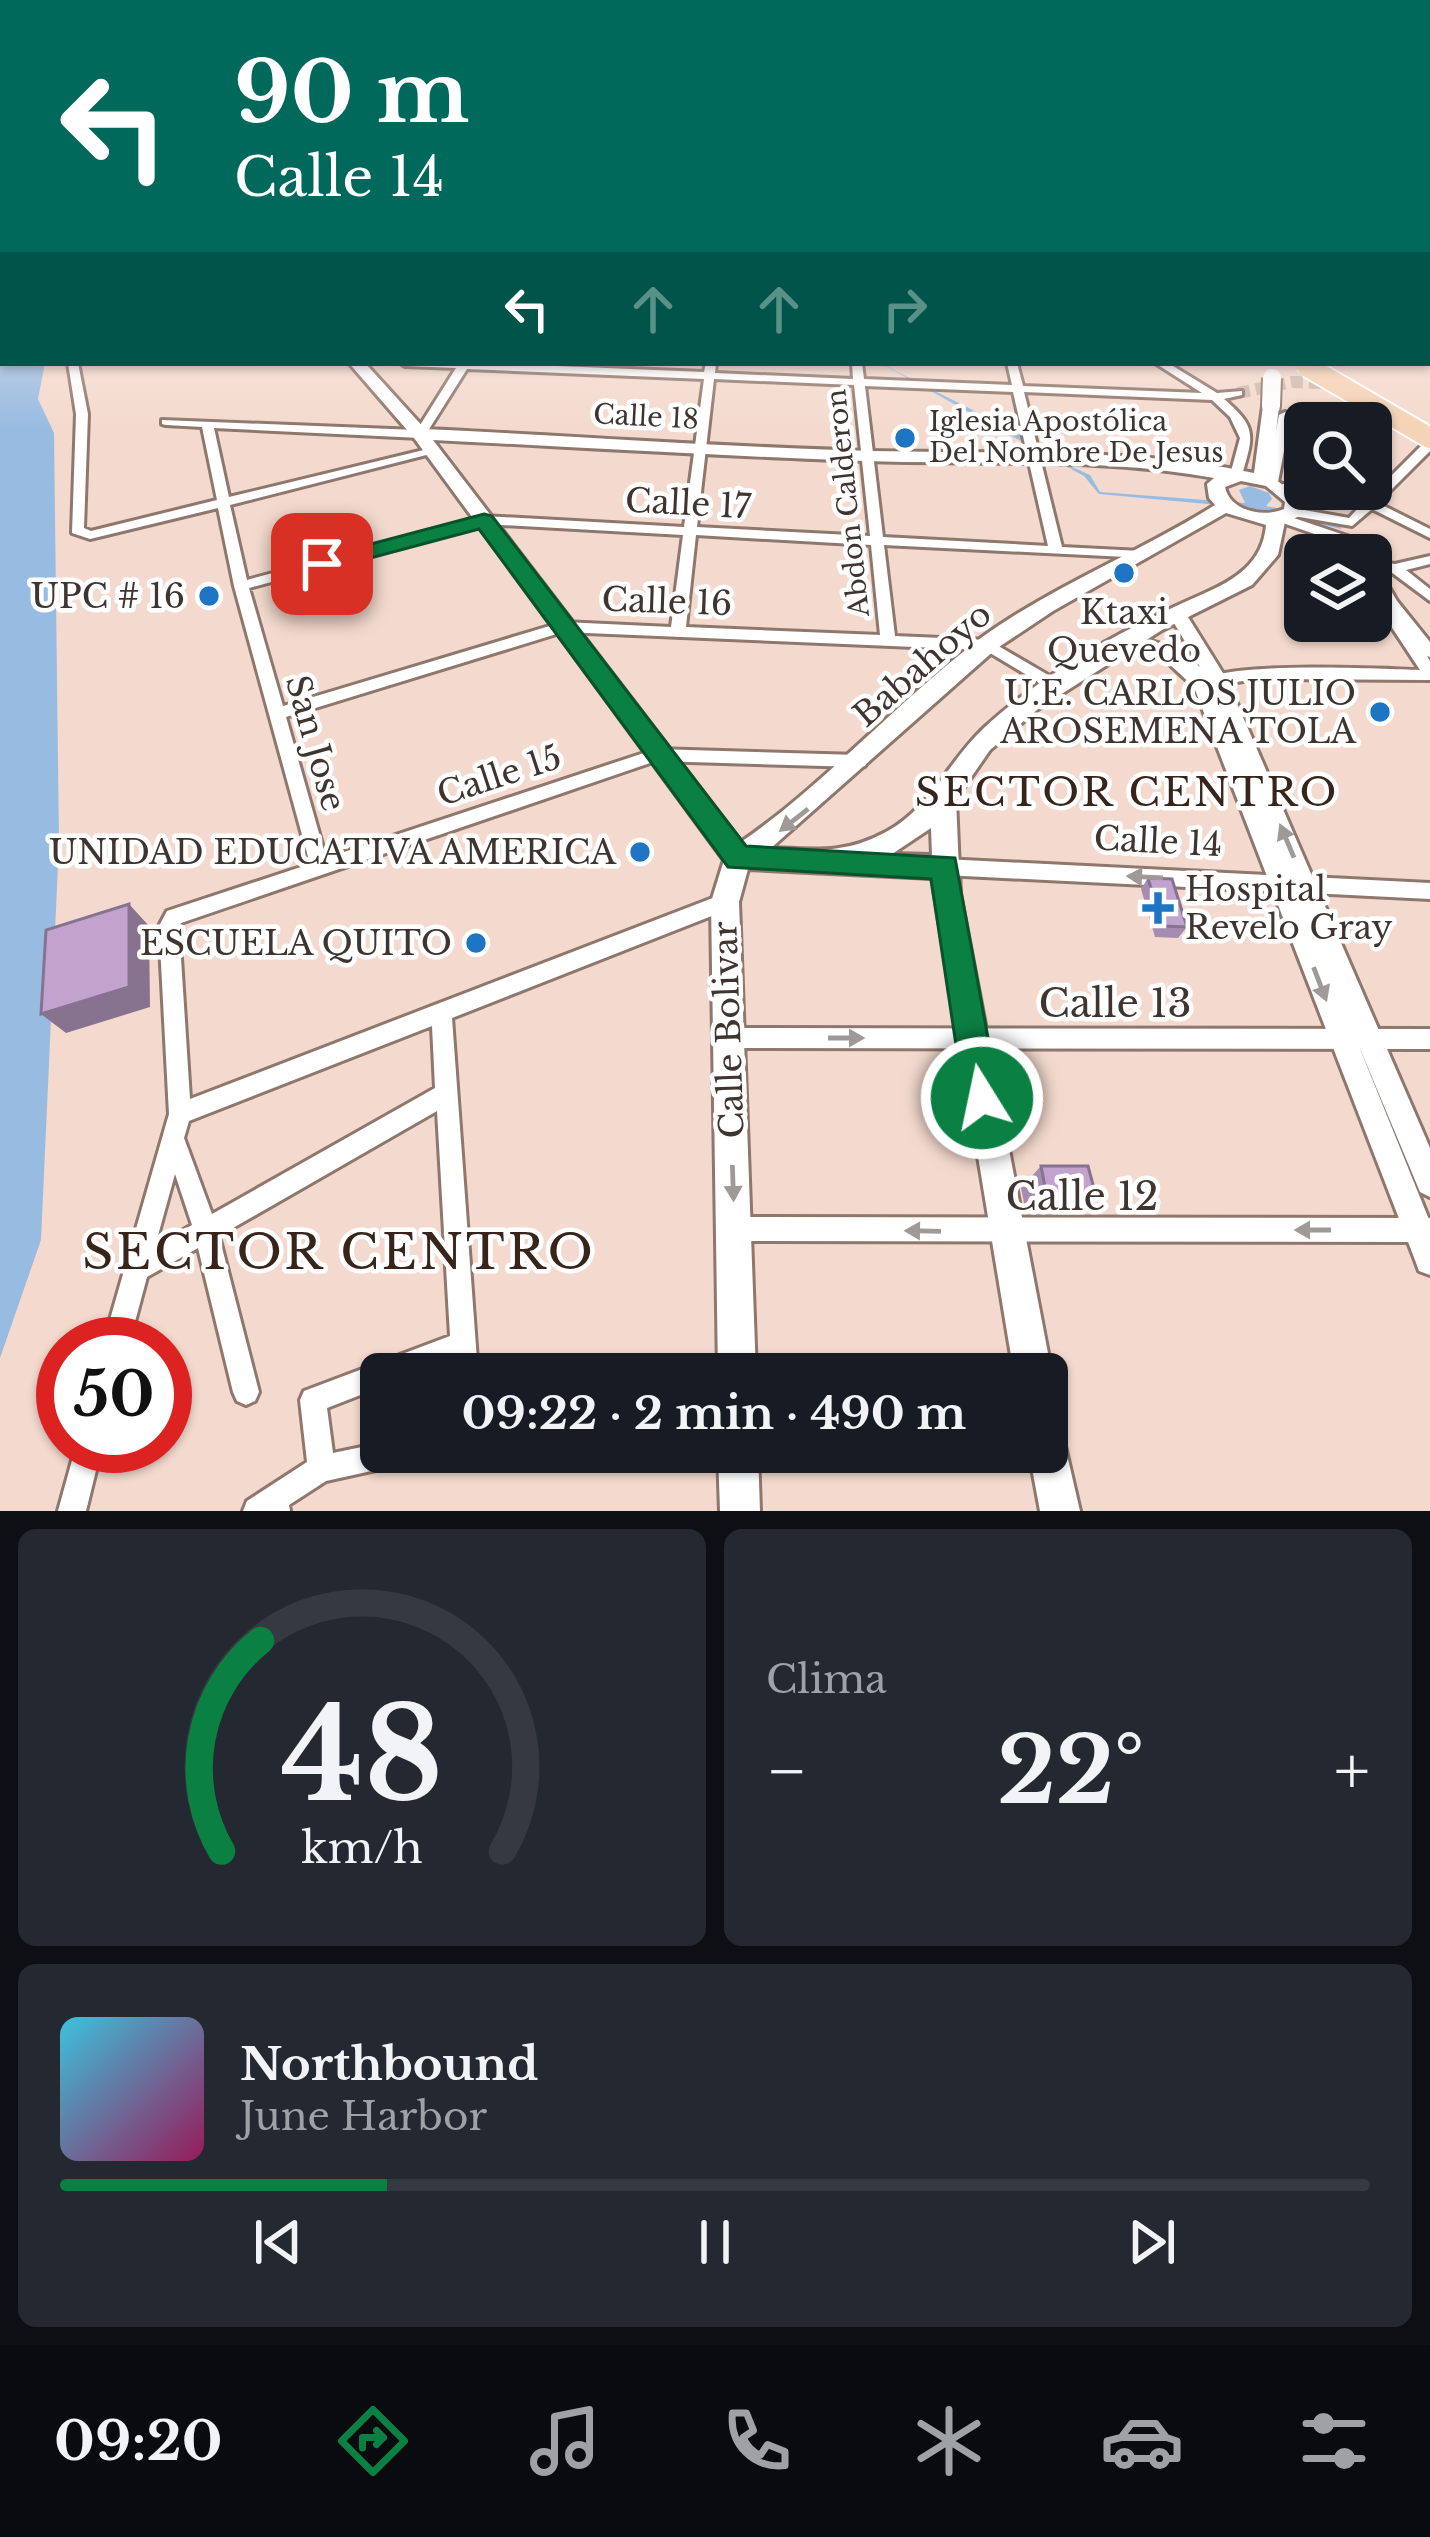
<!DOCTYPE html>
<html lang="es">
<meta charset="utf-8">
<style>
body{margin:0;font-family:"Libre Baskerville",serif;background:#242831;color:#f1f3f6;height:100vh;display:flex;flex-direction:column;font-size:45px;white-space:nowrap}
*{box-sizing:border-box;margin:0}
p{font-size:39px;color:#9ea1a6}
.icon{flex:none;width:66px;height:66px;fill:none;stroke:currentColor;stroke-width:2;stroke-linecap:round;stroke-linejoin:round}
.map{position:relative;height:1511px;overflow:hidden}
.drawer{display:flex;flex-direction:column;gap:18px;padding:18px;background:#0d0f14;flex:1}
.drawer>*{flex:none}
.hud{position:absolute;left:0px;top:0px;width:1431px;height:366px;box-shadow:0 3px 9px #0004;background:#00695c;color:#fff;overflow:hidden}
.buttons{position:absolute;left:1284px;top:402px;display:grid;gap:24px}
.buttons a{display:grid;place-items:center;width:108px;height:108px;border-radius:18px;background:#171b24;box-shadow:0 3px 9px #0004;font-size:60px}
.speed{position:absolute;left:36px;top:1317px;display:flex;gap:24px;font-size:60px;font-weight:700;text-align:center}
.speed>*{display:grid;place-content:center;width:156px;height:156px;border-radius:50%;background:#171b24;box-shadow:0 3px 9px #0004;line-height:1}
.speed .limit{border:18px solid #d22;background:#fff;color:#111}
.pin{position:absolute;display:grid;place-items:center;width:102px;height:102px;color:#fff;margin:-51px;border-radius:24px;box-shadow:0 6px 18px #0006}
.me{position:absolute;width:132px;margin:-66px;rotate:350deg;stroke-linejoin:round;filter:drop-shadow(0 0 9px #0008)}
.turn{display:flex;align-items:center;gap:42px;height:252px;padding:0 36px;font-size:54px}
.turn .icon{width:156px;height:156px;stroke-width:2.5}
.turn b{display:block;font-size:84px;line-height:102px}
.lanes{display:flex;align-items:center;height:114px;padding:0 36px;background:#0003;justify-content:center;gap:60px;direction:ltr}
.lanes .off{opacity:.35}
.big{font-size:90px;font-weight:800;line-height:1.1}
.drawer .widget{flex:1;display:flex;flex-direction:column;justify-content:center;gap:18px;min-width:0;padding:0 42px;border-radius:18px;background:#242831}
.drawer .dial{align-items:center;gap:0}
.dial svg{height:312px;overflow:visible;fill:none;stroke:#363941;stroke-width:7;stroke-linecap:round;text-anchor:middle}
.dial text{fill:#f1f3f6;stroke:none}
.song{display:flex;align-items:center;gap:36px}
.cover{width:144px;height:144px;border-radius:18px;background:linear-gradient(135deg,hsl(190 70% 55%),hsl(330 70% 35%))}
.played{height:12px;border-radius:6px;background:linear-gradient(90deg,#0b8043 25%,#363941 25%)}
.keys{display:flex;justify-content:space-around;direction:ltr}
.heat{display:flex;justify-content:space-between;align-items:center;font-size:66px;direction:ltr}
.drawer .tiles{flex:1;display:grid;gap:18px;grid-template-columns:1fr 1fr}
.widget:last-child{grid-column:span 2}
.trip{position:absolute;left:360px;top:1353px;width:708px;height:120px;border-radius:18px;background:#171b24;box-shadow:0 3px 9px #0004;font-weight:800;line-height:120px;text-align:center}
.menu{display:flex;height:192px;justify-content:space-around;align-items:center;background:#090b0e;color:#9ea1a6}
.menu .icon{width:84px;height:84px}
.menu .active{color:#0b8043}
.menu b{font-size:54px;color:#f1f3f6}
.map>svg:first-child{display:block}
.water{fill:#98bce1}
.lines{fill:none;stroke-linecap:round;stroke-linejoin:round}
.minor-tunnel{stroke:#d0b9ae;stroke-width:12;stroke-dasharray:12 6;stroke-linecap:butt}
.minor-casing{stroke:#8e776c;stroke-width:6}
.tertiary-casing{stroke:#8e776c;stroke-width:6}
.secondary-casing{stroke:#8e776c;stroke-width:6}
.minor{fill:#fff;fill-rule:evenodd}
.tertiary{fill:#fff;fill-rule:evenodd}
.secondary{fill:#fff;fill-rule:evenodd}
.secondary-bridge-casing{stroke:#8e776c;stroke-width:22;stroke-linecap:butt}
.primary-bridge-far1-casing{stroke:#fff;stroke-width:18;stroke-linecap:butt}
.primary-bridge-casing{stroke:#fff;stroke-width:24;stroke-linecap:butt}
.secondary-bridge{stroke:#fff;stroke-width:18}
.primary-bridge-far1{stroke:#f5d3b6;stroke-width:15}
.primary-bridge{stroke:#f5d3b6;stroke-width:20}
.wall{fill:#a68cb0}
.shaded-wall{fill:#877290}
.building{fill:#c1a3cd;stroke:#877290;stroke-width:3}
.oneway{fill:#9f9a98}
.route{fill:#0b8043;stroke:#07532c;stroke-width:3}
.poi-dot{fill:#1d75c3;stroke:#fff;stroke-width:4.5}
.labels{text-anchor:middle;stroke-width:9;stroke-linejoin:round;paint-order:stroke}
.far-street-label{font-size:27px;fill:#3f3530;stroke:#fff}
.far-poi-label{font-size:27px;fill:#3f3530;stroke:#fff;text-anchor:start}
.street-label{font-size:33px;fill:#3f3530;stroke:#fff}
.poi-label{font-size:33px;fill:#3f3530;stroke:#fff;text-anchor:end}
.quarter-label{font-size:39px;letter-spacing:3px;fill:#37251b;stroke:#fff}
.near-street-label{font-size:39px;fill:#3f3530;stroke:#fff}
.near-quarter-label{font-size:48px;letter-spacing:3px;fill:#37251b;stroke:#fff}
</style>
<div class="map">
<svg width="1430" height="1511" viewBox="0 0 1430 1511">
<rect width="100%" height="100%" fill="#f4dace"/>
<!-- water -->
<path class="water" d="M0 216 3 363H45L38 399 54 433 59 843 41 1240 0 1358Z
M880 363 1018 433 1052 458 1090 475 1100 492 1245 503 1239 490 1250 486 1269 493 1272 499 1266 506 1343 521 1341 529 1250 508 1099 494 1084 476Z"/>
<g class="lines">
<!-- minor-tunnel -->
<path class="minor-tunnel" d="M1238 393 1292 382 1324 383"/>
<defs>
<path id="minor" d="M1428 216H1430V221H1428Z
M1428 239H1430V245H1428Z
M1428 336H1430V342H1428Z
M68 363H78L88 414 84 528 91 531 217 500 202 427 166 425 162 424V420L417 430 456 368 405 366 400 363H481L704 372 706 363H716L715 373 853 379 852 363H862L864 379 1012 385 1007 363H1017L1023 386 1202 393 1155 363H1168L1217 393 1242 391V395L1224 399C1258 428 1253 436 1242 475L1236 479 1230 475 1240 438 1230 417 1212 400 1024 392 1062 547 1141 551 1148 555 1146 558 884 545 895 636 988 640 1060 682 1063 686 1055 692 985 650 563 632 286 717 326 858 656 749 859 755 865 756 867 761 865 766 859 767 656 761 181 923 179 927 190 1099 718 896 725 894 732 896 734 902 732 908 452 1018 478 1374H452L451 1360 416 1374H381V1387L327 1408 333 1453 381 1443V1452H415L412 1462 326 1481 289 1505 290 1511H243L247 1501 307 1462 300 1400 304 1391 450 1336 437 1111 219 1236 259 1392 255 1401 246 1405 237 1401 233 1392 198 1248 147 1277 129 1344H103L169 1114 159 926 167 911 310 864 234 586 218 508 90 539 72 533 76 414ZM467 369 704 379 684 527 484 516 247 580 230 505 438 452 432 448 229 497 214 428 420 438 426 434ZM714 379 854 385 870 536 697 527ZM865 386 1013 392 1048 546 883 537ZM484 524 683 535 671 627 563 622 283 706 249 588ZM696 535 871 545 880 635 686 627ZM432 1026 435 1088 212 1214 184 1138 189 1121ZM175 1174 192 1225 155 1246Z
M1285 412 1291 415 1278 482 1272 486 1266 482 1279 415Z
M1430 440V451L1378 503 1430 529V538L1372 509 1352 526 1288 515 1287 512 1293 508 1349 518 1361 505 1283 492 1277 488 1283 484 1368 499 1426 441Z
M1282 514 1362 541 1364 544 1362 547H1352L1277 521V515Z
M1430 556V564L1406 570 1430 589V601L1391 572 1379 570 1397 601 1430 642V657L1427 656 1430 661V680L1257 679 1209 686 1201 681C1228 661 1378 669 1420 670L1387 620 1385 604 1371 581V561L1395 564Z
M944 859 1430 883V899L944 875 938 872 935 867 938 862Z
M729 1028 1430 1029V1049L729 1048 722 1045 719 1038 722 1031Z
M734 1217 1430 1218V1242L734 1241 726 1237 722 1229 726 1221Z
M76 1446H102L86 1511H58Z"/>
<path id="tertiary" d="M1177 607 1183 609 1226 678 1430 1148V1197L1420 1192 1356 1039 1430 1222V1275L1419 1271 1415 1260 1194 687 1164 659 1122 647 1120 642 1129 636C1156 641 1179 648 1200 667L1168 613Z"/>
<path id="secondary" d="M349 363H365L425 429C574 436 723 447 872 451 994 454 1135 447 1254 473L1263 406 1271 401 1279 406 1271 476 1304 501 1300 516 1285 522 1278 555 1252 585 1162 630 1038 709 990 750 956 799 960 894 1052 1374 1047 1385V1374H1014L932 878 748 869 739 902 756 1374H718L711 902 724 860 414 438ZM433 440C577 447 721 456 865 461 981 465 1100 457 1214 478L1207 484 1209 498 1215 505C1139 553 1054 585 981 638 897 701 828 782 741 842ZM1241 481 1266 486 1285 502 1284 509C1263 518 1230 511 1225 487ZM1226 513 1266 525C1263 563 1235 580 1203 594 1127 627 1046 671 985 727 949 760 931 808 886 832 845 854 817 850 771 848L996 649 1053 611ZM931 828 932 855 892 854Z
M1047 1424 1061 1429 1080 1511H1040L1029 1452H1047Z
M718 1452H758L760 1511H720Z"/>
</defs>
<!-- minor casing -->
<use href="#minor" class="minor-casing"/>
<!-- tertiary casing -->
<use href="#tertiary" class="tertiary-casing"/>
<!-- secondary casing -->
<use href="#secondary" class="secondary-casing"/>
<!-- minor -->
<use href="#minor" class="minor"/>
<!-- tertiary -->
<use href="#tertiary" class="tertiary"/>
<!-- secondary -->
<use href="#secondary" class="secondary"/>
<defs>
<path id="secondary-bridge" d="M1271 406 1272 378"/>
<path id="primary-bridge-far1" d="M1301 363 1313 370"/>
<path id="primary-bridge" d="M1308 367 1430 438"/>
</defs>
<!-- secondary-bridge casing -->
<use href="#secondary-bridge" class="secondary-bridge-casing"/>
<!-- primary-bridge-far1 casing -->
<use href="#primary-bridge-far1" class="primary-bridge-far1-casing"/>
<!-- primary-bridge casing -->
<use href="#primary-bridge" class="primary-bridge-casing"/>
<!-- secondary-bridge -->
<use href="#secondary-bridge" class="secondary-bridge"/>
<!-- primary-bridge-far1 -->
<use href="#primary-bridge-far1" class="primary-bridge-far1"/>
<!-- primary-bridge -->
<use href="#primary-bridge" class="primary-bridge"/>
</g>
<!-- wall -->
<path class="wall" d="M1148 878 1187 927 1178 938 1155 937 1141 889Z
M1041 1166 1095 1192 1071 1213H1026L1021 1188Z"/>
<!-- shaded-wall -->
<path class="shaded-wall" d="M129 904 149 926 150 1007 66 1033 41 1014Z"/>
<!-- building -->
<path class="building" d="M1148 878 1172 879 1187 927 1162 926Z
M129 904V987L41 1014 46 930Z
M1041 1166H1088L1095 1192H1046Z"/>
<!-- one-way arrows -->
<defs><path id="oneway-solid" d="M-6-.8H1V-3.2L6.5 0L1 3.2V.8H-6Z" transform="scale(3)"/></defs>
<g class="oneway">
<use href="#oneway-solid" transform="translate(794 820) rotate(142)"/>
<use href="#oneway-solid" transform="translate(1287 841) rotate(-113)"/>
<use href="#oneway-solid" transform="translate(1145 877) rotate(-177)"/>
<use href="#oneway-solid" transform="translate(1320 984) rotate(69)"/>
<use href="#oneway-solid" transform="translate(846 1038)"/>
<use href="#oneway-solid" transform="translate(733 1183) rotate(88)"/>
<use href="#oneway-solid" transform="translate(1313 1230) rotate(180)"/>
<use href="#oneway-solid" transform="translate(923 1231) rotate(-179)"/>
</g>
<!-- sky -->
<linearGradient id="sky" x2="0" y2="1"><stop stop-color="#88b7e5"/><stop offset="0.5" stop-color="#faeee9"/><stop offset="1" stop-color="#faeee9" stop-opacity="0"/></linearGradient>
<rect width="1430" height="428" fill="url(#sky)"/>
<!-- route -->
<path class="route" d="M484 514 492 516 746 846 955 858 999 1098 994 1111 982 1116 969 1111 964 1098 931 879 728 867 479 529 322 571 311 564 314 559Z"/>
<!-- markers -->
<g class="poi-dot">
<circle cx="905" cy="438" r="12"/>
<circle cx="1124" cy="573" r="12"/>
<circle cx="209" cy="596" r="12"/>
<circle cx="1380" cy="712" r="12"/>
<circle cx="640" cy="852" r="12"/>
<path d="M1152 890h12v12h12v12h-12v12h-12v-12h-12v-12h12z"/>
<circle cx="476" cy="943" r="12"/>
</g>
<g class="labels">
<!-- far-street labels -->
<g class="far-street-label">
<text transform="translate(646 417) rotate(3)" y="9">Calle 18</text>
<text transform="translate(848 503) rotate(-96)" y="9">Abdon Calderon</text>
</g>
<!-- far-poi labels -->
<g class="far-poi-label">
<text x="929" y="431">Iglesia Apostólica<tspan x="929" dy="31">Del Nombre De Jesus</tspan></text>
</g>
<!-- street labels -->
<g class="street-label">
<text transform="translate(688 503) rotate(3)" y="12">Calle 17</text>
<text transform="translate(667 601) rotate(2)" y="12">Calle 16</text>
<text transform="translate(922 664) rotate(-41)" y="12">Babahoyo</text>
<text transform="translate(316 743) rotate(74)" y="12">San Jose</text>
<text transform="translate(499 775) rotate(-18)" y="12">Calle 15</text>
<text transform="translate(1158 841) rotate(3)" y="12">Calle 14</text>
<text transform="translate(728 1030) rotate(-92)" y="12">Calle Bolivar</text>
</g>
<!-- poi labels -->
<g class="poi-label">
<text x="185" y="608">UPC # 16</text>
<text x="1124" y="624" text-anchor="middle">Ktaxi<tspan x="1124" dy="38">Quevedo</tspan></text>
<text x="1356" y="705">U.E. CARLOS JULIO<tspan x="1356" dy="38">AROSEMENA TOLA</tspan></text>
<text x="616" y="864">UNIDAD EDUCATIVA AMERICA</text>
<text x="1185" y="901" text-anchor="start">Hospital<tspan x="1185" dy="38">Revelo Gray</tspan></text>
<text x="452" y="955">ESCUELA QUITO</text>
</g>
<!-- quarter labels -->
<g class="quarter-label">
<text x="1127" y="806">SECTOR CENTRO</text>
</g>
<!-- near-street labels -->
<g class="near-street-label">
<text x="1115" y="1017">Calle 13</text>
<text x="1082" y="1210">Calle 12</text>
</g>
<!-- near-quarter labels -->
<g class="near-quarter-label">
<text x="339" y="1269">SECTOR CENTRO</text>
</g>
</g>
</svg>
<div class="buttons">
<a><svg class="icon" aria-label="search" viewBox="0 0 24 24"><circle cx="10" cy="10" r="6"/><path d="M15 15l6 6"/></svg></a>
<a><svg class="icon" aria-label="layers" viewBox="0 0 24 24"><path d="M12 4l9 5-9 5-9-5zM3 14l9 5 9-5"/></svg></a>
</div>
<div class="speed"><div class="limit">50</div></div>
<div class="pin" style="left:322px;top:564px;background:#d93025"><svg class="icon" aria-label="arrive" viewBox="0 0 24 24"><path d="M6 21V4h12l-3 4 3 4H6"/></svg></div>
<svg class="me" style="left:982px;top:1098px" viewBox="-20 -20 40 40"><circle r="17" fill="#0b8043" stroke="#fff" stroke-width="3"/><path d="M0-11L8 9 0 5-8 9z" fill="#fff"/></svg>
<div class="trip">09:22 · 2 min · 490 m</div>
<div class="hud">
<div class="turn"><svg class="icon" aria-label="left" viewBox="0 0 24 24"><path d="M17 20v-9H6M10 6l-5 5 5 5"/></svg><div><b>90 m</b>Calle 14</div></div>
<div class="lanes"><svg class="icon" aria-label="left" viewBox="0 0 24 24"><path d="M17 20v-9H6M10 6l-5 5 5 5"/></svg><svg class="icon off" aria-label="ahead" viewBox="0 0 24 24"><path d="M12 20V5M6 11l6-6 6 6"/></svg><svg class="icon off" aria-label="ahead" viewBox="0 0 24 24"><path d="M12 20V5M6 11l6-6 6 6"/></svg><svg class="icon off" aria-label="right" viewBox="0 0 24 24"><path d="M7 20v-9h11M14 6l5 5-5 5"/></svg></div>
</div>
</div>
<section class="drawer">
<div class="tiles">
<div class="widget dial"><svg viewBox="0 0 100 80">
<path d="M14 69A42 42 0 1 1 86 69"/>
<path d="M14 69A42 42 0 0 1 24 15" stroke="#0b8043"/>
<text x="50" y="56" font-size="32" font-weight="700">48</text>
<text x="50" y="72" font-size="11">km/h</text>
</svg></div>
<div class="widget"><p>Clima</p>
<div class="heat"><a>−</a><b class="big">22°</b><a>+</a></div>
</div>
<div class="widget">
<div class="song"><i class="cover"></i><div><b>Northbound</b><p>June Harbor</p></div></div>
<div class="played"></div>
<div class="keys"><svg class="icon" aria-label="previous" viewBox="0 0 24 24"><path d="M18 5L8 12l10 7zM5 5v14"/></svg><svg class="icon" aria-label="pause" viewBox="0 0 24 24"><path d="M8 5v14M16 5v14"/></svg><svg class="icon" aria-label="next" viewBox="0 0 24 24"><path d="M6 5l10 7-10 7zM19 5v14"/></svg></div>
</div>
</div>
</section>
<nav class="menu">
<b>09:20</b>
<svg class="icon active" aria-label="directions" viewBox="0 0 24 24"><path d="M12 3l9 9-9 9-9-9zM9 14v-3h6M13 9l2 2-2 2"/></svg>
<svg class="icon" aria-label="music" viewBox="0 0 24 24"><path d="M9 18V5l10-2v13"/><circle cx="6" cy="18" r="3"/><circle cx="16" cy="16" r="3"/></svg>
<svg class="icon" aria-label="phone" viewBox="0 0 24 24"><path d="M5 4h4l2 5-3 2q2 4 5 5l2-3 5 2v4C11 20 4 13 5 4z"/></svg>
<svg class="icon" aria-label="climate" viewBox="0 0 24 24"><path d="M12 3v18M4 7l16 10M4 17L20 7"/></svg>
<svg class="icon" aria-label="car" viewBox="0 0 24 24"><path d="M5 17H2v-5l4-1 3-4h7l3 4 3 1v5h-3M9 17h6M6 11h13"/><circle cx="7" cy="17" r="2"/><circle cx="17" cy="17" r="2"/></svg>
<svg class="icon" aria-label="filters" viewBox="0 0 24 24"><path d="M4 7h16M4 17h16"/><circle cx="9" cy="7" r="2"/><circle cx="15" cy="17" r="2"/></svg>
</nav>
